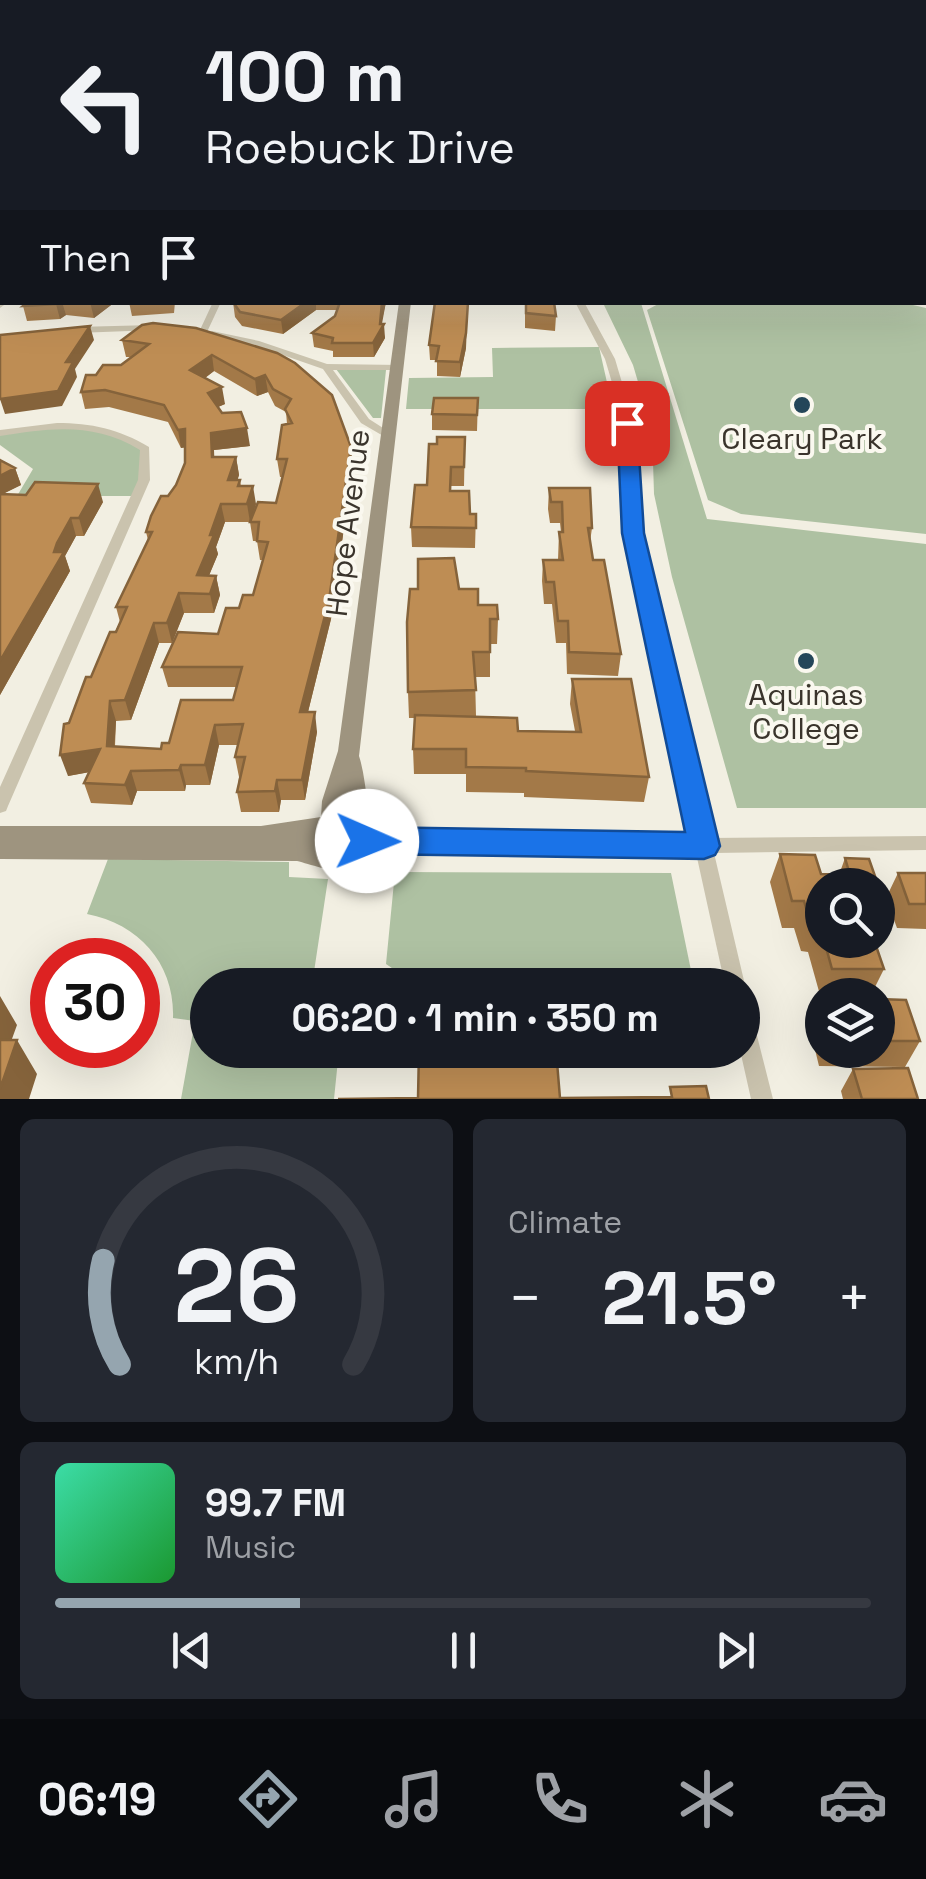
<!DOCTYPE html>
<meta charset="utf-8">
<style>
body{margin:0;font-family:"Space Grotesk",sans-serif;background:#242831;color:#f1f3f6;height:100vh;display:flex;flex-direction:column;font-size:38px;white-space:nowrap}
*{box-sizing:border-box;margin:0}
p{font-size:32px;color:#9ea1a6}
.icon{flex:none;width:55px;height:55px;fill:none;stroke:currentColor;stroke-width:2;stroke-linecap:round;stroke-linejoin:round}
.map{position:relative;height:1099px;overflow:hidden}
.details{display:flex;flex-direction:column;gap:20px;padding:20px;background:#0d0f14;flex:1}
.details>*{flex:none}
.hud{position:absolute;left:0px;top:0px;width:928px;height:305px;box-shadow:0 10px 40px #0002;background:#171b24;color:#f1f3f6;overflow:hidden}
.tools{position:absolute;left:805px;top:868px;display:grid;gap:20px}
.tools a{display:grid;place-items:center;width:90px;height:90px;border-radius:50%;background:#171b24;box-shadow:0 10px 40px #0002;font-size:50px}
.speed{position:absolute;left:30px;top:938px;display:flex;gap:20px;font-size:50px;font-weight:700;text-align:center}
.speed>*{display:grid;place-content:center;width:130px;height:130px;border-radius:50%;background:#171b24;box-shadow:0 10px 40px #0002;line-height:1}
.speed .limit{border:15px solid #d22;background:#fff;color:#111}
.pin{position:absolute;display:grid;place-items:center;width:85px;height:85px;color:#fff;margin:-42px;border-radius:20px;box-shadow:0 5px 15px #0006}
.me{position:absolute;width:110px;margin:-55px;rotate:91deg;stroke-linejoin:round;filter:drop-shadow(0 0 8px #0008)}
.turn{display:flex;align-items:center;gap:35px;height:210px;padding:0 40px;font-size:45px}
.turn .icon{width:130px;height:130px;stroke-width:2.5}
.turn b{display:block;font-size:70px;line-height:85px}
.then{display:flex;align-items:center;height:95px;padding:0 40px;background:#0003;gap:20px;font-size:38px}
.big{font-size:75px;font-weight:700;line-height:1.1}
.details .tile{flex:1;display:flex;flex-direction:column;justify-content:center;gap:15px;min-width:0;padding:0 35px;border-radius:15px;background:#242831}
.details .dial{align-items:center;gap:0}
.dial svg{height:260px;overflow:visible;fill:none;stroke:#363941;stroke-width:7;stroke-linecap:round;text-anchor:middle}
.dial text{fill:#f1f3f6;stroke:none}
.song{display:flex;align-items:center;gap:30px}
.cover{width:120px;height:120px;border-radius:15px;background:linear-gradient(135deg,hsl(160 70% 55%),hsl(130 70% 35%))}
.played{height:10px;border-radius:5px;background:linear-gradient(90deg,#95a5af 30%,#363941 30%)}
.keys{display:flex;justify-content:space-around;direction:ltr}
.heat{display:flex;justify-content:space-between;align-items:center;font-size:55px;direction:ltr}
.details .tiles{flex:1;display:grid;gap:20px;grid-template-columns:1fr 1fr}
.tile:last-child{grid-column:span 2}
.trip{position:absolute;left:190px;top:968px;width:570px;height:100px;border-radius:50px;background:#171b24;box-shadow:0 10px 40px #0002;font-weight:700;line-height:100px;text-align:center}
.dock{display:flex;height:160px;justify-content:space-around;align-items:center;background:#090b0e;color:#9ea1a6}
.dock .icon{width:70px;height:70px}
.dock .current{color:#95a5af}
.dock b{font-size:45px;color:#f1f3f6}
.map>svg:first-child{display:block}
.green{fill:#aec1a2}
.lines{fill:none;stroke-linecap:round;stroke-linejoin:round}
.street{fill:#cac3ae;fill-rule:evenodd}
.secondary{fill:#9e947f;fill-rule:evenodd}
.wall{fill:#a37948;fill-rule:evenodd}
.shaded-wall{fill:#85633b}
.building{fill:#be8d54;stroke:#85633b;stroke-width:2.5;fill-rule:evenodd}
.route{fill:#1a73e8;stroke:#114b97;stroke-width:2.5}
.poi-dot{fill:#244659;stroke:#faf8ef;stroke-width:4}
.labels{text-anchor:middle;stroke-width:8;stroke-linejoin:round;paint-order:stroke}
.poi-label{font-size:30px;fill:#3a342c;stroke:#faf8ef}
.street-label{font-size:30px;fill:#3a342c;stroke:#faf8ef}
</style>
<div class="map">
<svg width="926" height="1099" viewBox="0 0 926 1099">
<rect width="100%" height="100%" fill="#f2efe2"/>
<!-- green -->
<path class="green" d="M603 303H641L707 519 926 544V808H737L672 577 654 494 652 429 633 365Z
M660 303 900 302 926 308V534L741 514 708 500 647 310Z
M599 347 613 409H406L409 378 493 377 492 348Z
M336 369 386 370 381 418H373Z
M42 427C79 428 112 428 141 450L140 481 132 496H17L33 469 0 445V434Z
M108 859 289 862V877L328 879 312 985H208V1050H339L334 1099H181L195 1021 173 1018C175 965 140 924 87 914Z
M395 872 671 873 694 985H417L386 964Z"/>
<g class="lines">
<!-- street -->
<path class="street" d="M925 240H926V244H925Z
M2 300V302H8L0 308V301Z
M213 302H221L207 332 200 334 199 332Z
M575 302H584L615 359 628 403 639 533 710 838 926 836V850L714 853 745 985 742 990V985H725L696 853 367 848 361 846 358 841 361 836 367 834 693 838 627 533 618 403 605 359Z
M152 325 155 326V330L77 333 73 330 77 327Z
M212 331 259 341 327 364 400 365 402 367 397 370H333L369 419 394 435 393 437H385L361 423 323 369 254 345 209 336 208 334Z
M57 423C91 423 119 429 149 447L150 480 8 806 6 811 0 813V787L138 480 140 450C94 422 51 428 0 436V430Z
M742 1006 749 1009 752 1016 773 1099H751L740 1050H742Z"/>
<!-- secondary -->
<path class="secondary" d="M399 302H411L359 756C364 771 365 788 368 803 372 828 389 870 344 872 333 872 309 864 297 861L0 859V826H261L321 817 322 801 338 751ZM342 829H346L352 836 351 845 346 850H340L334 844V836Z"/>
</g>
<!-- wall -->
<path class="wall" d="M24 302H115L94 318 66 315 60 319 27 321 23 306 25 305Z
M129 302H175L174 313 132 316Z
M233 302H386L381 324 385 338 374 357H333V351L314 347 312 333 335 316 337 310H316L283 334 242 326 235 317Z
M525 302H554L556 316 555 331 525 328Z
M122 340 277 353 351 447 353 465 331 619 308 712 317 732 305 800H281L279 812H241L237 792 239 777 235 757 238 745H219L210 785H186L185 791H137L132 805 91 803 84 783 89 772 68 776 69 723 91 677 120 622 116 607 148 540 146 532 176 485 185 463V447L181 448 168 422 109 407 85 409 81 392 96 375 121 365 131 357H126ZM214 371 257 396 268 392 275 406 286 412 287 424 277 459 280 477H282L276 503 252 517 256 504 241 486 240 480H237L239 475 236 457H214V450L250 446 218 407 225 404 205 378ZM225 522H250L253 541H257L260 560H263L253 595 218 634 162 667 168 687H236L233 700 161 749 115 746 116 721 131 720 159 643H172L184 613H214L220 595 216 576 209 575 218 554 216 547Z
M429 345 466 348 460 377 437 376V360H430Z
M478 398 477 431 432 430V414Z
M465 437 464 486H451V491L470 514H476L475 548 412 547 411 527 427 485 437 444Z
M0 460 15 468 21 485 2 494 103 502 84 536H76L65 556 70 571 0 695Z
M549 488 592 528 590 542 593 560 621 654 618 676 567 674 566 643H556L552 604H544L542 581 543 560H558L559 532H561L560 523H550L548 509Z
M459 589 498 619 497 644H490V677H475L476 716H459L518 731H575L570 704 572 679 649 777 644 802 524 797V793L466 792V774H414L413 749 415 718H409L408 692Z
M780 854 815 855 821 874 839 875 845 858 869 859 884 902 878 916V885H822V940H874L884 969 871 995H820L808 952 801 951 794 928H782L770 882Z
M898 873H926V929L897 928 886 898Z
M820 998 822 999V1050H878V999L920 1041 905 1067 819 1066 809 1025Z
M853 1069 918 1099H843L841 1091Z"/>
<!-- shaded-wall -->
<path class="shaded-wall" d="M2 273V289L0 291V275Z
M58 302H62L66 315 60 319 56 304Z
M90 302H115L94 318Z
M306 302H316V310L283 334 281 320Z
M382 302H386L381 329 384 324 385 338 374 357 373 343Z
M468 302 466 348 460 377V362Z
M90 326 94 340 75 369 77 377 62 406 5 414 0 399 66 362Z
M212 355 214 371 193 387 190 370Z
M265 375 268 392 257 396 255 379Z
M222 387 225 404 211 410 208 393Z
M247 428 250 446 214 450 215 475 212 457 211 433Z
M185 429 188 447 181 448 178 430Z
M351 447 353 465 331 619 303 732 300 712Z
M236 457 239 475 232 499 228 480Z
M15 468 21 485 1 495 0 511V476Z
M98 484 103 502 84 536 79 518Z
M253 486 256 504 250 522 247 504Z
M221 504 225 522 216 547 218 554 201 595 197 575Z
M71 518 76 536 65 556 70 571 0 695V661L57 543Z
M216 576 220 595 214 613 210 594Z
M179 593 184 613 172 643 167 623Z
M154 623 159 643 131 720 125 700Z
M110 701 116 721 113 766 107 746Z
M315 712 317 732 305 800 302 780Z
M215 725 219 745 210 785 205 765Z
M100 749 107 769 68 776 60 755Z
M181 765 186 785 185 791 179 770Z
M131 771 137 791 132 805 125 785Z
M277 780 281 800 279 812 275 791Z
M0 996 17 1025 0 1072Z
M17 1040 37 1074 29 1099H0V1089Z"/>
<!-- building -->
<path class="building" d="M0 171H2V273L0 275V187H2V176H0Z
M925 171H926V222H925Z
M28 302H58L56 304 23 306Z
M233 302H306L281 320 240 312Z
M340 302H382L380 324H384L373 343H332L333 338 312 333 335 316Z
M435 302H468L466 333 460 362 436 361 439 346 429 345Z
M526 302H554L556 316 526 313Z
M153 323 196 328 277 353 295 363 332 395 351 447 329 600 300 712H315L302 780H277L275 791 237 792 245 757H235L243 724 215 725 205 765H181L179 770 131 771 125 785 84 783 100 749 60 755 64 724 69 723 86 677H91L110 632H116L127 607H116L152 532H146L151 516 161 496H168L176 485 185 463V429L178 430 164 405 105 390 81 392 86 375H96L103 365H121L149 344 122 340 142 325ZM212 355 255 379 265 375 273 389 291 399 285 409 292 423 282 425 277 459H287L276 503 258 502 250 522H259L257 541 268 542 253 595H243L239 608H226L218 634 178 632 162 667H242L233 700H181L169 743H162L161 749 107 746 110 701 125 700 154 623H167L179 593 210 594 216 576 197 575 214 535H210L221 504H247L253 486H238L240 480H228L236 457H212L211 433 247 428 241 412 222 413 208 393 222 387 190 370Z
M90 326 66 362H73L58 391 0 399V335Z
M434 398H478L477 415 432 414Z
M437 437H465L464 467H451L450 491H469L470 514H476V528L411 527 415 485H427L429 444H437Z
M0 460 15 468 0 476Z
M35 482 98 484 79 518H71L57 543 54 552H64L0 661V494L26 495Z
M549 488H590L592 528H588L593 560H604L621 654 569 652 568 621H558L554 582H546L543 560H563L559 532H563L562 502H551Z
M454 558 459 589H478V605H497L498 619H490V652H473L476 690 408 692 407 622 410 589H418V559Z
M572 679H631L649 777 526 771V768L466 767V749H413L415 715 517 718 518 731 581 732Z
M780 854 815 855 821 874 850 875 845 858 869 859 884 902H878V885H822V936L819 925H811L804 901H792Z
M898 873H926V904H909Z
M824 940H874L884 969H832Z
M878 999 906 1000 920 1041H878Z
M0 1040H17L0 1089Z
M419 1050H556L560 1098 672 1097 670 1087 706 1086 709 1099H338L418 1098Z
M908 1068 918 1099H862L853 1069Z"/>
<!-- sky -->
<linearGradient id="sky" x2="0" y2="1"><stop stop-color="#7facd1"/><stop offset="0.53" stop-color="#f9f8f2"/><stop offset="1" stop-color="#f9f8f2" stop-opacity="0"/></linearGradient>
<rect width="926" height="325" fill="url(#sky)"/>
<!-- route -->
<path class="route" d="M627 418 637 423 644 533 720 846 715 855 704 859 367 854 356 850 351 841 356 831 367 827 685 832 622 533 617 423Z"/>
<!-- markers -->
<g class="poi-dot">
<circle cx="802" cy="405" r="10"/>
<circle cx="806" cy="661" r="10"/>
</g>
<g class="labels">
<!-- poi labels -->
<g class="poi-label">
<text x="802" y="449">Cleary Park</text>
<text x="806" y="705">Aquinas<tspan x="806" dy="34">College</tspan></text>
</g>
<!-- street labels -->
<g class="street-label">
<text transform="translate(348 523) rotate(-83)" y="10">Hope Avenue</text>
</g>
</g>
</svg>
<div class="tools">
<a><svg class="icon" aria-label="search" viewBox="0 0 24 24"><circle cx="10" cy="10" r="6"/><path d="M15 15l6 6"/></svg></a>
<a><svg class="icon" aria-label="layers" viewBox="0 0 24 24"><path d="M12 4l9 5-9 5-9-5zM3 14l9 5 9-5"/></svg></a>
</div>
<div class="speed"><div class="limit">30</div></div>
<div class="pin" style="left:627px;top:423px;background:#d93025"><svg class="icon" aria-label="arrive" viewBox="0 0 24 24"><path d="M6 21V4h12l-3 4 3 4H6"/></svg></div>
<svg class="me" style="left:367px;top:841px" viewBox="-20 -20 40 40"><circle r="19" fill="#fff"/><path d="M0-13L10 11 0 6-10 11z" fill="#1a73e8"/></svg>
<div class="trip">06:20 · 1 min · 350 m</div>
<div class="hud">
<div class="turn"><svg class="icon" aria-label="left" viewBox="0 0 24 24"><path d="M17 20v-9H6M10 6l-5 5 5 5"/></svg><div><b>100 m</b>Roebuck Drive</div></div>
<div class="then">Then<svg class="icon" aria-label="arrive" viewBox="0 0 24 24"><path d="M6 21V4h12l-3 4 3 4H6"/></svg></div>
</div>
</div>
<section class="details">
<div class="tiles">
<div class="tile dial"><svg viewBox="0 0 100 80">
<path d="M14 69A42 42 0 1 1 86 69"/>
<path d="M14 69A42 42 0 0 1 9 37" stroke="#95a5af"/>
<text x="50" y="56" font-size="32" font-weight="700">26</text>
<text x="50" y="72" font-size="11">km/h</text>
</svg></div>
<div class="tile"><p>Climate</p>
<div class="heat"><a>−</a><b class="big">21.5°</b><a>+</a></div>
</div>
<div class="tile">
<div class="song"><i class="cover"></i><div><b>99.7 FM</b><p>Music</p></div></div>
<div class="played"></div>
<div class="keys"><svg class="icon" aria-label="previous" viewBox="0 0 24 24"><path d="M18 5L8 12l10 7zM5 5v14"/></svg><svg class="icon" aria-label="pause" viewBox="0 0 24 24"><path d="M8 5v14M16 5v14"/></svg><svg class="icon" aria-label="next" viewBox="0 0 24 24"><path d="M6 5l10 7-10 7zM19 5v14"/></svg></div>
</div>
</div>
</section>
<nav class="dock">
<b>06:19</b>
<svg class="icon current" aria-label="directions" viewBox="0 0 24 24"><path d="M12 3l9 9-9 9-9-9zM9 14v-3h6M13 9l2 2-2 2"/></svg>
<svg class="icon" aria-label="music" viewBox="0 0 24 24"><path d="M9 18V5l10-2v13"/><circle cx="6" cy="18" r="3"/><circle cx="16" cy="16" r="3"/></svg>
<svg class="icon" aria-label="phone" viewBox="0 0 24 24"><path d="M5 4h4l2 5-3 2q2 4 5 5l2-3 5 2v4C11 20 4 13 5 4z"/></svg>
<svg class="icon" aria-label="climate" viewBox="0 0 24 24"><path d="M12 3v18M4 7l16 10M4 17L20 7"/></svg>
<svg class="icon" aria-label="car" viewBox="0 0 24 24"><path d="M5 17H2v-5l4-1 3-4h7l3 4 3 1v5h-3M9 17h6M6 11h13"/><circle cx="7" cy="17" r="2"/><circle cx="17" cy="17" r="2"/></svg>
</nav>
